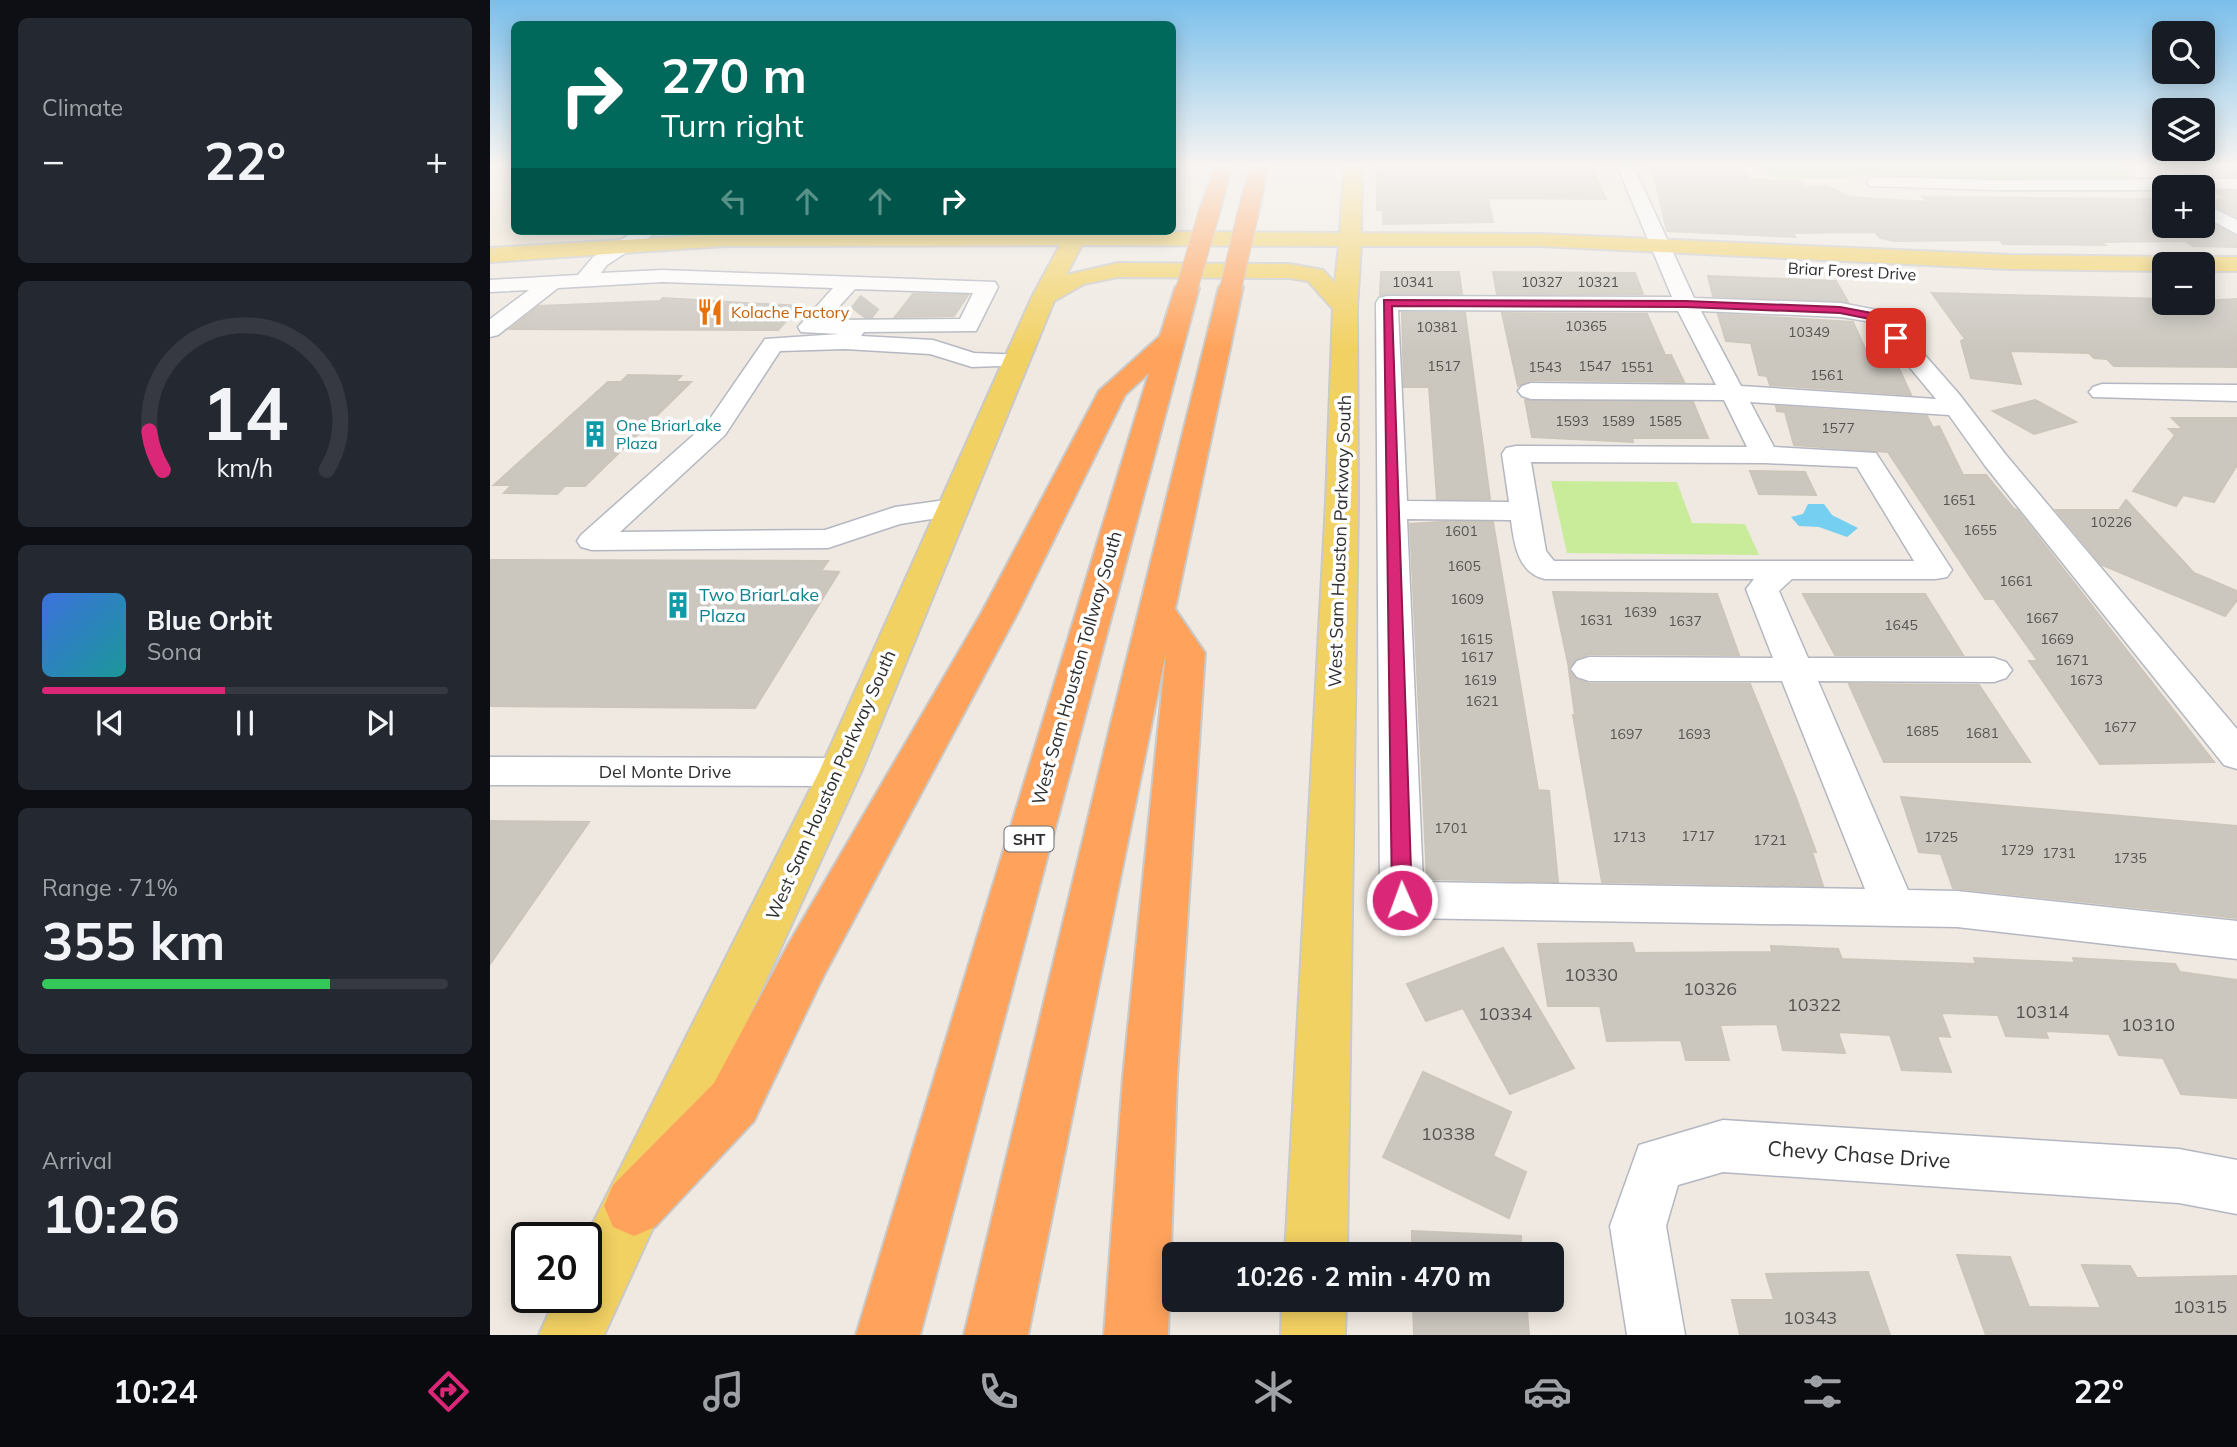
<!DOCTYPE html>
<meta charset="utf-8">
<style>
body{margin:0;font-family:Mulish,sans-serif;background:#242831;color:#f1f3f6;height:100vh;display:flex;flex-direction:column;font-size:26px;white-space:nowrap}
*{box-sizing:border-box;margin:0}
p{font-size:23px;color:#9ea1a6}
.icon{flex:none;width:38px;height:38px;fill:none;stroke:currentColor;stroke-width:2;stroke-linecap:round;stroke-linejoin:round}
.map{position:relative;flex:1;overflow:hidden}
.sheet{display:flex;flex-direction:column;gap:18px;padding:18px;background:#0d0f14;width:490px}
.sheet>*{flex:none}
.guide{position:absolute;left:21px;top:21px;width:665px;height:214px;border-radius:10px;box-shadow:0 4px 18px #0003;background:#00695c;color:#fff;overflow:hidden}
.fabs{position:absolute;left:1662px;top:21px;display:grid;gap:14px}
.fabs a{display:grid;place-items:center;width:63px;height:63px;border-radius:10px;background:#171b24;box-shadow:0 4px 18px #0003;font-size:35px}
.speed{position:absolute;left:21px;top:1222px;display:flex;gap:14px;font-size:35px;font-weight:700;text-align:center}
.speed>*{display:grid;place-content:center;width:91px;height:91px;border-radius:50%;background:#171b24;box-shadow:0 4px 18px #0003;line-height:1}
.speed .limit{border:4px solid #111;border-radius:10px;background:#fff;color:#111}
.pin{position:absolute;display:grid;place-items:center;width:60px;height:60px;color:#fff;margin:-30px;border-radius:14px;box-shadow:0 4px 10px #0006}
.me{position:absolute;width:77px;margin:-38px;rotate:358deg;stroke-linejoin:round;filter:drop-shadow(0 0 5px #0008)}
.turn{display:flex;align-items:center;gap:24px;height:147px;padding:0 35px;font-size:32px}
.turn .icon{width:91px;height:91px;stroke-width:2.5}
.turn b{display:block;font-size:49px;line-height:60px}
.lanes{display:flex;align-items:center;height:66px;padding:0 35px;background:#0003;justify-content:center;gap:35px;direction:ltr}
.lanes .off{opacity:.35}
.big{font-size:52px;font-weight:700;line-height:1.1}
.sheet .card{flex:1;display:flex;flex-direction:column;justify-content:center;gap:10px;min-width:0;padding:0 24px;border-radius:10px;background:#242831}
.sheet .dial{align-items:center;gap:0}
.dial svg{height:182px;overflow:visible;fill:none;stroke:#363941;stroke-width:7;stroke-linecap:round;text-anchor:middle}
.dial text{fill:#f1f3f6;stroke:none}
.song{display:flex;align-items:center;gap:21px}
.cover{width:84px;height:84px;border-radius:10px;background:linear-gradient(135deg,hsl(220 70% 55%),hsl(180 70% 35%))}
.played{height:7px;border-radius:4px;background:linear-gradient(90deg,#db2777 45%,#363941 45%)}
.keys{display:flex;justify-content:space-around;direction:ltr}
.heat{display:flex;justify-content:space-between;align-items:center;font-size:38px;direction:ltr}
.charge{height:10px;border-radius:5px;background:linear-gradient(90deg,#34c759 71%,#363941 0)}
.trip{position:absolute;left:672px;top:1242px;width:402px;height:70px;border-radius:10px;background:#171b24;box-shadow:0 4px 18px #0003;font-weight:700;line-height:70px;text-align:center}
.tabs{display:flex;height:112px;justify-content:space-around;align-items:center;background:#090b0e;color:#9ea1a6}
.tabs .icon{width:49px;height:49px}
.tabs .selected{color:#db2777}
.tabs b{font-size:32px;color:#f1f3f6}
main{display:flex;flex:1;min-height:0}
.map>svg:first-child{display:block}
.education{fill:#f0e6d1}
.green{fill:#b6e59e}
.pitch{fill:#c9ec9a}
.water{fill:#75cff0}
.building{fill:#cbc7bf;stroke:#cbc5ba;stroke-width:2}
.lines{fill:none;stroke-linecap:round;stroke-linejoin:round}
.minor-tunnel{stroke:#c8c4bd;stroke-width:24;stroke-dasharray:24 12;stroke-linecap:butt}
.minor-casing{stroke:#b4b7c1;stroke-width:3}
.major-casing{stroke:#c9c9c9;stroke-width:4}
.highway-casing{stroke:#c9c9c9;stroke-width:4}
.minor{fill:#fff;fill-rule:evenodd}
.major{fill:#f2d163;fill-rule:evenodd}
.highway{fill:#ffa35c;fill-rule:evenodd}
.highway-bridge-casing{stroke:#c9c9c9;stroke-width:23;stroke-linecap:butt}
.highway-bridge{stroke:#ffa35c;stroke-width:21}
.route{fill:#db2777;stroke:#8e194d;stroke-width:2}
.labels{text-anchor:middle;stroke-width:7;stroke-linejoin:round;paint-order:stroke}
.number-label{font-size:14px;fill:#555452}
.far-street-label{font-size:16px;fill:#2e2e2e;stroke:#fff}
.far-food-label{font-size:16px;fill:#c56008;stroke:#fff;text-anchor:start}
.far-culture-label{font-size:16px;fill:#0d838f;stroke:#fff;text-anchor:start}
.shield{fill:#fff;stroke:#6d6d6d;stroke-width:2}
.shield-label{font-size:16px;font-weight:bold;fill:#2e2e2e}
.street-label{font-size:18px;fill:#2e2e2e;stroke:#fff}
.culture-label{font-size:18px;fill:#0d838f;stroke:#fff;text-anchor:start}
.near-number-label{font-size:18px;fill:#555452}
.near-street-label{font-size:21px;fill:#2e2e2e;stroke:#fff}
</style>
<main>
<section class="sheet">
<div class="card"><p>Climate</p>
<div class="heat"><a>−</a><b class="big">22°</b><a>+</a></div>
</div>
<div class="card dial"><svg viewBox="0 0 100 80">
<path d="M14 69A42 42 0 1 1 86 69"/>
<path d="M14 69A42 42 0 0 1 8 52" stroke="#db2777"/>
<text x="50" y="56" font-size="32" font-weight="700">14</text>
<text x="50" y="72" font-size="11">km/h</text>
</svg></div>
<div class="card">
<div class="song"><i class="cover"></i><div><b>Blue Orbit</b><p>Sona</p></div></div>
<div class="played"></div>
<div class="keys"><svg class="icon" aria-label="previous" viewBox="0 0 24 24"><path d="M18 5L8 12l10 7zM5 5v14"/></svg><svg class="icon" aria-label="pause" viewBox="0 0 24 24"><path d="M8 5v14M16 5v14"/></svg><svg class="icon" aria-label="next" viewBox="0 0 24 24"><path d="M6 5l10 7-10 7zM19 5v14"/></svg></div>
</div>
<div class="card"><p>Range · 71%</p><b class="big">355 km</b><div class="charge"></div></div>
<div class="card"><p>Arrival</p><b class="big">10:26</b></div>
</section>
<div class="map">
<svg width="1747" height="1335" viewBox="0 0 1747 1335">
<rect width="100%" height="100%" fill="#efe9e1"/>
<!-- education -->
<path class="education" d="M0 163H24V231H333L175 237 0 249Z"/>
<!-- green -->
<path class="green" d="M1272 163H1621L1643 177 1639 181 1418 180 1377 172 1357 178H1285Z"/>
<!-- pitch -->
<path class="pitch" d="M1061 481 1187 482 1202 523 1255 524 1269 555 1077 553Z"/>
<!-- water -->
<path class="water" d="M1318 504H1334L1342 515 1368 528 1357 537 1329 527 1309 526 1301 517 1313 514Z"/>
<!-- building -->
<path class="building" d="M887 163H1100L1116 199 1001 198 998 199 1003 222 893 224V210H887Z
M1161 163H1248L1259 180 1311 181 1315 188 1336 185 1359 197 1439 202 1433 197 1675 199V226H1713V219L1747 236V247L1703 246 1695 241 1611 242 1615 245 1513 244 1510 240 1404 241 1390 238 1385 232 1303 233 1305 237 1177 231Z
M1674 163H1747V176L1698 177Z
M1724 191 1747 192V217L1713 201 1738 199Z
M891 272H969L972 294 890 295Z
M1003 272 1145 273 1153 294H1007Z
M1218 276 1346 281 1358 302 1223 296Z
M1442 293 1675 299V303L1747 299V367L1624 366 1617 359 1604 358 1599 353 1520 351 1531 384 1481 378 1471 341 1475 339Z
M423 294 478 295 464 316 405 317Z
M173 298 310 306 288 330 20 329 49 306 170 301Z
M912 313H975L1000 499H947L939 387H914Z
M1012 313 1157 314 1175 355H1181L1194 382 1041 380 1028 386Z
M1228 314 1363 322 1381 362 1407 364 1421 395 1280 385 1277 376 1269 375 1261 343 1236 341Z
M138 375 191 376 185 382H201L95 486H75L67 494 14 493 22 485H4L118 382H131Z
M1035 400 1203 402 1218 438H1142L1143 442 1042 437Z
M1545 400 1586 422 1544 434 1503 411Z
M1286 406 1437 416 1443 428 1449 426 1473 475H1496L1524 509 1527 510 1724 762 1610 764 1539 661H1548L1504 599H1495L1398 452 1304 445 1295 412 1287 411Z
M1682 418H1747V465L1724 502 1693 495 1686 506 1643 491 1685 435 1679 429H1693Z
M1260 471 1315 472 1326 495 1269 494Z
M1636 500 1704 573 1747 591V600L1735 616 1612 565 1566 510H1629Z
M949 522H1003L1048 790 1059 791 1068 882 937 879 920 524Z
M0 560 338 561 331 571 349 572 265 708 0 706Z
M1063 592 1227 594 1249 655 1099 654 1086 659 1079 668Z
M1313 594H1435L1473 655H1345Z
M1079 671 1086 679 1099 684H1260L1305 795 1326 852H1322L1333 886 1112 882 1083 715H1085Z
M1359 684 1489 685 1540 762H1394Z
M1411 797 1747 826V918L1463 888 1451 854 1429 852Z
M0 821 99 822 0 964Z
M1142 943 1145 953 1282 952 1281 946 1348 949 1352 959 1486 964 1484 958 1585 963 1583 958 1685 964 1690 972 1747 980V1098L1691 1094 1673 1058 1629 1055 1619 1034 1555 1031 1558 1038 1516 1036 1508 1015 1451 1013 1460 1037 1447 1036 1461 1072 1412 1070 1400 1035 1348 1032 1355 1053 1293 1050 1287 1024 1230 1025 1239 1060H1196L1191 1040 1117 1041 1110 1006H1058L1048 944Z
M1013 948 1084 1068 1020 1094 973 1008 936 1021 917 984Z
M933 1072 1021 1112 1003 1156 1036 1172 1019 1218 893 1157Z
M922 1231 1031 1236V1255H922Z
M1467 1255 1520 1257 1539 1307 1611 1308 1592 1265 1640 1266 1647 1278 1747 1276V1335H1496Z
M1378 1272 1400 1335H1250L1242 1300H1284L1276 1274Z
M923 1300H981L982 1311H1037L1039 1335H924Z"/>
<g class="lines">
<!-- minor-tunnel -->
<path class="minor-tunnel" d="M370 315 380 302"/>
<defs>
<path id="minor" d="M1126 163H1142L1204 298 1351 303 1397 312 1469 394 1516 455 1747 729V769L1734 765 1496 467 1459 415 1260 402 1284 447 1386 453 1462 570 1457 577 1446 579H1302L1289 591 1318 658H1504L1516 662 1522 670 1516 678 1504 682 1328 681 1418 890 1467 891 1747 921V959L1467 927 912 918 897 913 890 900 886 303 889 298 897 296 1182 297ZM908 310 1188 311 1226 385 1041 383 1032 386 1028 391 1032 396 1041 399 1234 400 1257 447 1026 446 1016 448 1012 454 1019 502 917 501ZM1211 311 1351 317 1382 322 1446 399 1251 386ZM1041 462 1275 463 1367 467 1424 561H1064L1056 551ZM917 519 1021 520C1024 544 1028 573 1055 579H1264L1256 589 1283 658 1099 657 1087 661 1081 669 1087 677 1099 681H1292L1375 889 933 882Z
M1386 177 1506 180 1747 179V189L1675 187V190H1506L1380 186 1377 182 1380 178Z
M1713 203 1747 220V234L1713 216Z
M145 231H169L117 265 111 273 172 270 505 282 508 287 486 331 374 332 371 336 443 340 484 353 535 355 539 360 535 365 482 367 440 354 355 349 290 351 235 435 130 532 335 530 405 507 463 499 473 502 478 508 473 514 410 524 338 548 102 550 91 547 87 541 91 535 217 423 275 339 349 334 311 332 308 327 343 288 172 282 68 288 8 335 0 337V319L39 290 0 292V280L88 275 103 257ZM365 289 483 293 470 319 337 320Z
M366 231H387L377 237 369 235Z
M424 231H444V232L434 238 427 236Z
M1612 384 1747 385V401L1603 397 1599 392 1603 387Z
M0 757 350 758 364 762 369 772 364 782 350 786 0 785Z
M1233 1120 1689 1149 1747 1160V1214L1689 1203 1233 1172 1188 1185 1176 1226 1195 1335H1137L1120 1226 1149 1145Z"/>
<path id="major" d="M854 163H872L871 233 1050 234 1520 255 1680 257 1688 259 1691 264H1675V271L1520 269 1050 246H871L867 308 868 502 857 1255H795L836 502 843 309 818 281 799 278 628 277 594 284 564 301 371 772 114 1335H49L66 1297H96V1237L329 772 542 297 570 245 234 246 0 262V248L234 234 579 231 850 233ZM592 245 849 246 845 283 833 270 799 264 628 263 576 275Z
M1713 257H1747V271H1713V264H1702L1705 259Z
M792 1300H856L855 1335H791Z"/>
<path id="highway" d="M725 163H743L729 213 726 217H712L709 213Z
M761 163H779L768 213 765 217H751L748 213Z
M741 280 749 282 753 287 685 609 715 653 687 1077 678 1335H614L633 1077 676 652 538 1335H474L621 723 729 287 733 282Z
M697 281 705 283 709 288 430 1335H366L659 373 635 395 528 612 334 975 264 1121 165 1227 144 1236 123 1227 114 1206 123 1185 224 1083 298 945 492 612 609 391 670 336 685 288 689 283Z"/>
</defs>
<!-- minor casing -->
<use href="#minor" class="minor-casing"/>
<!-- major casing -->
<use href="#major" class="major-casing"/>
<!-- highway casing -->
<use href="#highway" class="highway-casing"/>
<!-- minor -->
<use href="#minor" class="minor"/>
<!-- major -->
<use href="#major" class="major"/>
<!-- highway -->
<use href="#highway" class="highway"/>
<defs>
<path id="highway-bridge" d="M741 287 758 213
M697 288 719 213"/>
</defs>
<!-- highway-bridge casing -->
<use href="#highway-bridge" class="highway-bridge-casing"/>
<!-- highway-bridge -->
<use href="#highway-bridge" class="highway-bridge"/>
</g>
<!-- sky -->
<linearGradient id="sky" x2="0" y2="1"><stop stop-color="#7abfeb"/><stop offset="0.47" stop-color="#f8f5f2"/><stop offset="1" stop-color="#f8f5f2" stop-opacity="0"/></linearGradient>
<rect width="1747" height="350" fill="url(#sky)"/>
<!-- route -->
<path class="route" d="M894 300 1196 301 1350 307 1392 315 1412 338 1403 340 1385 320 1350 313 1196 307 902 306 922 900 919 906 912 908 905 906 902 900Z"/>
<!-- icons -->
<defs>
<symbol id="restaurant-bare" viewBox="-9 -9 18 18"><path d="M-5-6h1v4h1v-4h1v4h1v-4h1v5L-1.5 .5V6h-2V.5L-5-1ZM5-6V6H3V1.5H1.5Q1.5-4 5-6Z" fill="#e8710a" stroke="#fff" stroke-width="2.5" paint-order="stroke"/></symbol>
<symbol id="building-bare" viewBox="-9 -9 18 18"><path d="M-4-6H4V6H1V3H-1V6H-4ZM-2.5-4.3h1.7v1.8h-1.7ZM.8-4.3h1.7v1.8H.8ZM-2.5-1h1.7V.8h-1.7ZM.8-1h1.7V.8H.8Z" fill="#0f9aa8" stroke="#fff" stroke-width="2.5" paint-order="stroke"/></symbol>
</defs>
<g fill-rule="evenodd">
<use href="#restaurant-bare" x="201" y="293" width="38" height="38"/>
<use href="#building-bare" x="86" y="415" width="38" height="38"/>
<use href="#building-bare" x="169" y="586" width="38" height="38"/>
</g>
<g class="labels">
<!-- number labels -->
<g class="number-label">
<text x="923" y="287">10341</text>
<text x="1052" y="287">10327</text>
<text x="1108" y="287">10321</text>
<text x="1096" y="331">10365</text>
<text x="947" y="332">10381</text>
<text x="1319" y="337">10349</text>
<text x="954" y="371">1517</text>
<text x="1105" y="371">1547</text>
<text x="1055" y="372">1543</text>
<text x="1147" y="372">1551</text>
<text x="1337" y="380">1561</text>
<text x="1082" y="426">1593</text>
<text x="1128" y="426">1589</text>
<text x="1175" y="426">1585</text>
<text x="1348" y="433">1577</text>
<text x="1469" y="505">1651</text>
<text x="1621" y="527">10226</text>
<text x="1490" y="535">1655</text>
<text x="971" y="536">1601</text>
<text x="974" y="571">1605</text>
<text x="1526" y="586">1661</text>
<text x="977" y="604">1609</text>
<text x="1150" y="617">1639</text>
<text x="1552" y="623">1667</text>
<text x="1106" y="625">1631</text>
<text x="1195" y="626">1637</text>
<text x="1411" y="630">1645</text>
<text x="986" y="644">1615</text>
<text x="1567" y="644">1669</text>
<text x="987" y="662">1617</text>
<text x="1582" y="665">1671</text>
<text x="990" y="685">1619</text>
<text x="1596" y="685">1673</text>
<text x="992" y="706">1621</text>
<text x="1630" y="732">1677</text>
<text x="1432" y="736">1685</text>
<text x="1492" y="738">1681</text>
<text x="1136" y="739">1697</text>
<text x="1204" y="739">1693</text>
<text x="961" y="833">1701</text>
<text x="1208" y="841">1717</text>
<text x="1139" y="842">1713</text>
<text x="1451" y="842">1725</text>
<text x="1280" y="845">1721</text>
<text x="1527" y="855">1729</text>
<text x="1569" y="858">1731</text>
<text x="1640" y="863">1735</text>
</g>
<!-- far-street labels -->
<g class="far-street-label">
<text transform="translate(1362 271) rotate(3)" y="6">Briar Forest Drive</text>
</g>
<!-- far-food labels -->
<g class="far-food-label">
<text x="241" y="318">Kolache Factory</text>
</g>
<!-- far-culture labels -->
<g class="far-culture-label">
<text x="126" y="431">One BriarLake<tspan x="126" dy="18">Plaza</tspan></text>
</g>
<!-- shield labels -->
<rect class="shield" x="514.5" y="826.5" width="49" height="25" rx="5"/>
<g class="shield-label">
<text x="539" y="845">SHT</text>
</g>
<!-- street labels -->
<g class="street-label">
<text transform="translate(850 541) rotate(-88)" y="6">West Sam Houston Parkway South</text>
<text transform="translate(587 668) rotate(-74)" y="6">West Sam Houston Tollway South</text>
<text x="175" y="778">Del Monte Drive</text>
<text transform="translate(341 785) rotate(-66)" y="6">West Sam Houston Parkway South</text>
</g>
<!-- culture labels -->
<g class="culture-label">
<text x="209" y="601">Two BriarLake<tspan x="209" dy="21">Plaza</tspan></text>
</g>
<!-- near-number labels -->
<g class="near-number-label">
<text x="1101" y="981">10330</text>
<text x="1220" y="995">10326</text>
<text x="1324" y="1011">10322</text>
<text x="1552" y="1018">10314</text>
<text x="1015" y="1020">10334</text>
<text x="1658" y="1031">10310</text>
<text x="958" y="1140">10338</text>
<text x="1710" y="1313">10315</text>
<text x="1320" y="1324">10343</text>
</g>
<!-- near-street labels -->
<g class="near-street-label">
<text transform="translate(1369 1155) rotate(4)" y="7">Chevy Chase Drive</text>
</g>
</g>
</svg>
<div class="fabs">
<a><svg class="icon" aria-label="search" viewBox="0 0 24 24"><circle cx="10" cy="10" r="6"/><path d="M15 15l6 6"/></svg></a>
<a><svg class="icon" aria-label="layers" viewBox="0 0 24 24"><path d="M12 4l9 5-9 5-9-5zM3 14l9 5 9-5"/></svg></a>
<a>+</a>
<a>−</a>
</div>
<div class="speed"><div class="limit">20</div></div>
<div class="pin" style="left:1406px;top:338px;background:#d93025"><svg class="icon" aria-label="arrive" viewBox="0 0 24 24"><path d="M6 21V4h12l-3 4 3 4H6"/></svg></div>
<svg class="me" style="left:912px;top:900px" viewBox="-20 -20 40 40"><circle r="17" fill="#db2777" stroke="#fff" stroke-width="3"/><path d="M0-11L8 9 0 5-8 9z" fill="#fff"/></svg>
<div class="trip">10:26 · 2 min · 470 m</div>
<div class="guide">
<div class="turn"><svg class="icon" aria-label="right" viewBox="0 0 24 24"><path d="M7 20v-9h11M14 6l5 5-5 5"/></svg><div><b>270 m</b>Turn right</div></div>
<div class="lanes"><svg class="icon off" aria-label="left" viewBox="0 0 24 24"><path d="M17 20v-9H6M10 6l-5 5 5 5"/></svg><svg class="icon off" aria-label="ahead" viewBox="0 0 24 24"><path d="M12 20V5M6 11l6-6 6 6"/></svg><svg class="icon off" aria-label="ahead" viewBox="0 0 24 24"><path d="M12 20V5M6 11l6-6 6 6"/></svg><svg class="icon" aria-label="right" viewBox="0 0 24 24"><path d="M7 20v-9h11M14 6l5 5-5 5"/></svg></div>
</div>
</div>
</main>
<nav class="tabs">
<b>10:24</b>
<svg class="icon selected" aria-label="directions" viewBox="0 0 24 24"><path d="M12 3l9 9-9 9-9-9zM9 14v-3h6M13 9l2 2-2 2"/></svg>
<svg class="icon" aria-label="music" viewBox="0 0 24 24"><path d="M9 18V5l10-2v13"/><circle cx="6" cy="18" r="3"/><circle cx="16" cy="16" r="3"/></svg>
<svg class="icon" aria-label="phone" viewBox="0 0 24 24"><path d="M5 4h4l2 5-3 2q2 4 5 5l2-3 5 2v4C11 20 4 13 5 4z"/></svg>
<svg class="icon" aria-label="climate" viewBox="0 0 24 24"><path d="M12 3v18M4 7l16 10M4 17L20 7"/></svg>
<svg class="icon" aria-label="car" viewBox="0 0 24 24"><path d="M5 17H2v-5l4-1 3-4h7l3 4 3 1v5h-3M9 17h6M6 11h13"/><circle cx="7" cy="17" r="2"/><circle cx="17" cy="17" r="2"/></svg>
<svg class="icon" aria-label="filters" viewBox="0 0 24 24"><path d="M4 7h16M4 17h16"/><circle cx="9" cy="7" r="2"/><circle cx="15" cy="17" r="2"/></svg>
<b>22°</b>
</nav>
